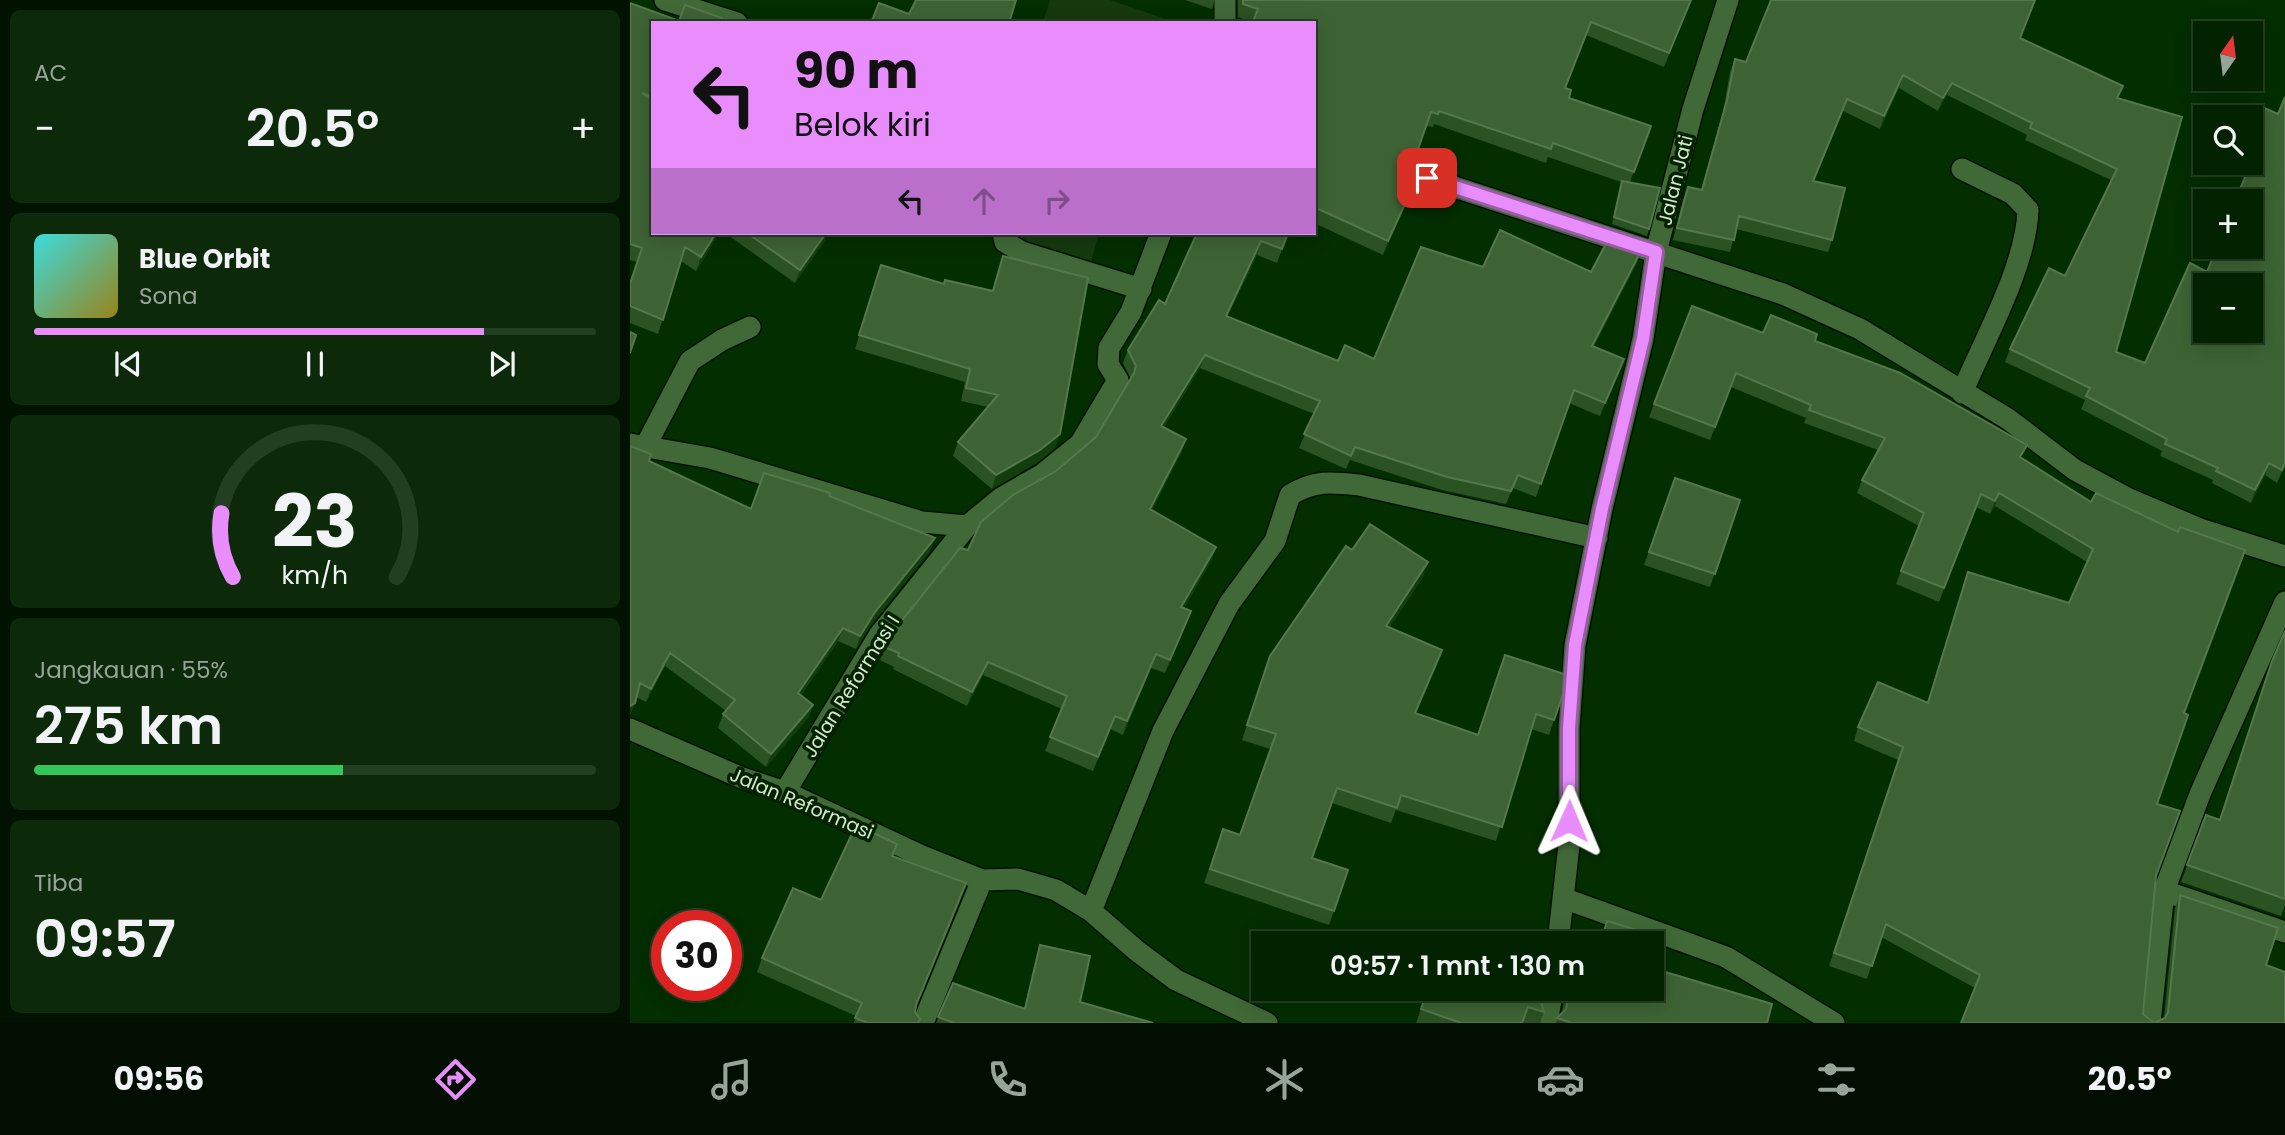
<!DOCTYPE html>
<html lang="id">
<meta charset="utf-8">
<style>
body{margin:0;font-family:Poppins,sans-serif;background:#0c2a0a;color:#f1f3f6;height:100vh;display:flex;flex-direction:column;font-size:26px;white-space:nowrap}
*{box-sizing:border-box;margin:0}
p{font-size:23px;color:#96a499}
.icon{flex:none;width:38px;height:38px;fill:none;stroke:currentColor;stroke-width:2;stroke-linecap:round;stroke-linejoin:round}
.map{position:relative;flex:1;overflow:hidden}
.details{display:flex;flex-direction:column;gap:10px;padding:10px;background:#011300;width:630px}
.details>*{flex:none}
.guide{position:absolute;left:21px;top:21px;width:665px;height:214px;border-radius:0px;box-shadow:0 4px 18px #0003,0 0 0 2px #233f22;background:#e98dfd;color:#111;overflow:hidden}
.needle{width:46px;rotate:14deg}
.fabs{position:absolute;left:1563px;top:21px;display:grid;gap:14px}
.fabs a{display:grid;place-items:center;width:70px;height:70px;border-radius:0px;background:#022200;box-shadow:0 4px 18px #0003,0 0 0 2px #233f22;font-size:35px}
.speed{position:absolute;left:21px;top:910px;display:flex;gap:14px;font-size:35px;font-weight:700;text-align:center}
.speed>*{display:grid;place-content:center;width:91px;height:91px;border-radius:50%;background:#022200;box-shadow:0 4px 18px #0003,0 0 0 2px #233f22;line-height:1}
.speed .limit{border:10px solid #d22;background:#fff;color:#111}
.pin{position:absolute;display:grid;place-items:center;width:60px;height:60px;color:#fff;margin:-30px;border-radius:14px;box-shadow:0 4px 10px #0006}
.me{position:absolute;width:77px;margin:-38px;rotate:1deg;stroke-linejoin:round;filter:drop-shadow(0 0 5px #0008)}
.turn{display:flex;align-items:center;gap:24px;height:147px;padding:0 28px;font-size:32px}
.turn .icon{width:91px;height:91px;stroke-width:2.5}
.turn b{display:block;font-size:49px;line-height:60px}
.lanes{display:flex;align-items:center;height:66px;padding:0 28px;background:#0003;justify-content:center;gap:35px;direction:ltr}
.lanes .off{opacity:.35}
.big{font-size:52px;font-weight:600;line-height:1.1}
.details .widget{flex:1;display:flex;flex-direction:column;justify-content:center;gap:10px;min-width:0;padding:0 24px;border-radius:10px;background:#0c2a0a}
.details .dial{align-items:center;gap:0}
.dial svg{height:182px;overflow:visible;fill:none;stroke:#233f22;stroke-width:7;stroke-linecap:round;text-anchor:middle}
.dial text{fill:#f1f3f6;stroke:none}
.song{display:flex;align-items:center;gap:21px}
.cover{width:84px;height:84px;border-radius:10px;background:linear-gradient(135deg,hsl(180 70% 55%),hsl(50 70% 35%))}
.played{height:7px;border-radius:4px;background:linear-gradient(90deg,#e98dfd 80%,#233f22 80%)}
.keys{display:flex;justify-content:space-around;direction:ltr}
.heat{display:flex;justify-content:space-between;align-items:center;font-size:38px;direction:ltr}
.charge{height:10px;border-radius:5px;background:linear-gradient(90deg,#34c759 55%,#233f22 0)}
.trip{position:absolute;left:621px;top:931px;width:413px;height:70px;border-radius:0px;background:#022200;box-shadow:0 4px 18px #0003,0 0 0 2px #233f22;font-weight:600;line-height:70px;text-align:center}
.menu{display:flex;height:112px;justify-content:space-around;align-items:center;background:#010e00;color:#96a499}
.menu .icon{width:49px;height:49px}
.menu .current{color:#e98dfd}
.menu b{font-size:32px;color:#f1f3f6}
main{display:flex;flex:1;min-height:0}
.map>svg:first-child{display:block}
.built{fill:#16390e}
.lines{fill:none;stroke-linecap:round;stroke-linejoin:round}
.minor-casing{stroke:#011200;stroke-width:24}
.minor{stroke:#406937;stroke-width:21}
.wall{fill:#2b5222}
.shaded-wall{fill:#133d0d}
.building{fill:#3d6334;stroke:#54784c;stroke-width:2;fill-rule:evenodd}
.route-casing{stroke:#975ca4;stroke-width:18}
.route{stroke:#e98dfd;stroke-width:12}
.labels{text-anchor:middle;stroke-width:7;stroke-linejoin:round;paint-order:stroke}
.street-label{font-size:19px;fill:#d2e9cd;stroke:#042200}
</style>
<main>
<section class="details">
<div class="widget"><p>AC</p>
<div class="heat"><a>−</a><b class="big">20.5°</b><a>+</a></div>
</div>
<div class="widget">
<div class="song"><i class="cover"></i><div><b>Blue Orbit</b><p>Sona</p></div></div>
<div class="played"></div>
<div class="keys"><svg class="icon" aria-label="previous" viewBox="0 0 24 24"><path d="M18 5L8 12l10 7zM5 5v14"/></svg><svg class="icon" aria-label="pause" viewBox="0 0 24 24"><path d="M8 5v14M16 5v14"/></svg><svg class="icon" aria-label="next" viewBox="0 0 24 24"><path d="M6 5l10 7-10 7zM19 5v14"/></svg></div>
</div>
<div class="widget dial"><svg viewBox="0 0 100 80">
<path d="M14 69A42 42 0 1 1 86 69"/>
<path d="M14 69A42 42 0 0 1 9 41" stroke="#e98dfd"/>
<text x="50" y="56" font-size="32" font-weight="700">23</text>
<text x="50" y="72" font-size="11">km/h</text>
</svg></div>
<div class="widget"><p>Jangkauan · 55%</p><b class="big">275 km</b><div class="charge"></div></div>
<div class="widget"><p>Tiba</p><b class="big">09:57</b></div>
</section>
<div class="map">
<svg width="1655" height="1023" viewBox="0 0 1655 1023">
<rect width="100%" height="100%" fill="#032e00"/>
<!-- built -->
<path class="built" d="M420 0H480L547 23H413Z
M385 233H469L459 269 381 246Z"/>
<g class="lines">
<defs>
<path id="minor" d="M35 0 107 23
M595 23V0
M797 178 1153 294 1230 329 1378 419 1445 470 1499 499 1570 529 1655 556
M373 233 375 242 392 252 511 289
M1332 393C1354 340 1396 267 1398 210L1383 194 1332 169
M0 444 80 458 292 522 337 526 250 634 155 792
M15 447 60 361 92 340 120 327
M337 526 371 498 413 474 450 444 488 380 478 364 479 348 501 312 531 233
M0 729 112 778 155 792 292 856 352 880 388 879 426 890 461 911 507 951 546 980 637 1023
M1546 895 1655 932
M933 898 1096 957 1204 1023
M461 911 533 731 599 604 645 541 660 495C685 480 701 482 729 485L967 538
M928 943 939 845V728L945 645 972 509 1013 339 1026 252 1063 109 1098 0
M293 1023 352 880
M917 1023 923 989
M1520 1023 1534 891 1570 794 1655 602"/>
</defs>
<!-- minor casing -->
<use href="#minor" class="minor-casing"/>
<!-- minor -->
<use href="#minor" class="minor"/>
</g>
<!-- wall -->
<path class="wall" d="M555 0H585L582 9Z
M608 0H1061L1034 67 956 35 936 88 939 98 1021 126 1000 182 1019 229 1017 236 982 224 991 182 918 157 916 163 804 124 803 127 796 126 773 192 774 209 753 255 684 223V23H623L608 17Z
M0 3 49 21 55 5 92 18 90 23H23V233H89L66 271 51 261 28 334 0 323V283L7 262 0 260Z
M1390 38 1493 86 1488 98 1486 352 1515 363 1577 272 1619 168 1608 163H1620V127L1648 114 1655 97V468L1654 467 1647 483 1635 475 1621 503 1582 483 1583 480 1530 456 1532 451 1451 409 1455 400 1375 362 1380 349 1435 276 1481 180 1395 140 1397 135 1317 95 1308 111 1269 88 1250 129 1213 111 1184 181 1202 240 1198 252 1106 229 1100 252 1043 240 1053 200 1058 187 1071 190 1093 112 1100 72 1105 59 1116 62Z
M95 233H197L194 242 165 283Z
M567 233H658L647 263 627 255 597 317 708 361 744 359 853 267 961 272 1008 261 964 346 994 359 970 416 939 403 906 497 883 488 876 504 812 490 720 460 716 469 669 448 684 414 570 368 534 427 556 439 551 453 522 510 586 547 581 561 554 608 556 624 535 673 521 668 493 735 480 729 463 771 415 751 432 709 353 675 337 706 263 669 264 667 250 660 254 647 338 550 426 471 466 437 501 379 493 363 498 350 535 304Z
M373 256 425 448 406 463 362 489 323 456 328 442 358 407 331 401 335 382 225 349 251 265 314 284 362 291Z
M1062 306 1133 333 1185 341 1392 459 1461 502 1554 713 1527 804 1526 876 1513 1014 1524 1023 1534 1019 1545 908 1550 895 1636 965 1655 1023H1331L1345 988 1251 937 1237 979 1199 966 1268 760 1224 741 1228 727 1297 703 1338 572 1439 603 1457 562 1365 506 1360 514 1346 507 1309 602 1266 584 1289 526 1227 493 1232 480 1248 450 1174 423 1176 418 1101 387 1080 440 1019 417Z
M19 461 121 509 199 496 300 551 240 626 226 649 208 641 171 695 183 705 178 718 136 767 88 728 93 714 96 711 35 666 16 702 6 697Z
M1045 478 1110 500 1080 587 1014 565Z
M722 550 793 577 759 628 812 650 785 714 848 734 869 670 924 720 919 735 901 729 866 841 766 810 761 823 702 803 682 858 718 870 699 925 574 883 593 829 610 835 640 749 612 740 635 670Z
M1655 631V905L1651 916 1551 882 1576 815 1590 819 1636 678Z
M267 844 263 857 331 896 286 1007 285 1012 289 1023H224L226 1016 127 972 132 958 191 900Z
M410 945 450 1002 523 1023H306L323 983 394 1009 406 958Z
M798 989 911 1002 914 1012 910 1023H786Z
M938 989H1022L1137 1023H926L927 1018 932 1013 935 995Z"/>
<!-- shaded-wall -->
<path class="shaded-wall" d="M1273 75 1269 88 1250 129 1254 116Z
M1322 83 1317 95 1308 111 1313 98Z
M779 195 774 209 753 255 758 241Z
M86 233H89L66 271 71 257Z
M196 233H197L194 242 165 283 170 270Z
M631 241 627 255 591 330 596 316Z
M1013 247 1008 261 957 359 962 346Z
M575 355 570 368 526 440 531 426Z
M994 359 989 372 970 416 975 403Z
M430 434 425 448 406 463 362 489 366 475Z
M556 439 551 453 515 523 520 509Z
M1639 463 1635 475 1621 503 1625 490Z
M1369 493 1365 506 1360 514 1365 501Z
M305 538 300 551 240 626 226 649 230 636 245 612Z
M586 547 581 561 547 620 551 607Z
M798 562 793 577 751 641 756 626Z
M561 611 556 624 535 673 540 660Z
M213 628 208 641 163 706 168 693Z
M812 650 807 665 779 728 785 713Z
M40 653 35 666 16 702 21 689Z
M526 654 521 668 493 735 497 721Z
M358 662 353 675 337 706 342 692Z
M5 703 0 716V706Z
M183 705 178 718 136 767 141 754Z"/>
<!-- building -->
<path class="building" d="M286 0H386L379 23H241L249 3 279 14Z
M613 0H1061L1039 53 961 22 935 88 941 90 939 98 1021 126 1004 172 923 143 921 149 809 111 808 114 801 112 773 192 779 195 758 241 684 207V23H632L624 19 628 9 613 4Z
M1141 0H1405L1390 38 1493 86 1487 98 1552 117 1486 352 1515 363 1560 263 1577 272 1587 247H1620V201H1605L1624 156 1620 154V127L1630 106 1648 114 1655 97V462L1652 470 1639 463 1625 490 1586 471 1588 468 1535 444 1537 439 1456 396 1460 388 1380 349 1419 268 1435 276 1487 169 1400 128 1402 123 1322 83 1313 98 1273 75 1254 116 1217 99 1183 181 1215 188 1202 240 1109 216 1104 240 1047 228 1058 187 1072 190 1097 100 1105 59 1116 62ZM1575 285H1620V331H1575Z
M0 3 49 21 55 5 92 18 90 23H23V97L12 93 23 101V233H86L71 257 55 247 33 320 0 306V284L12 248 0 244Z
M992 181 1030 188 1019 229 984 217Z
M870 230 961 272 980 236 1013 247 962 346 994 359 975 403 944 390 911 484 888 475 881 491 817 477 725 447 721 456 674 434 690 401 575 355 531 426 556 439 520 509 586 547 551 607 561 611 540 660 526 654 497 721 485 716 468 757 420 737 437 696 358 662 342 692 268 656 269 653 254 647 266 628 330 548 338 550 351 522 383 495 426 471 466 437 504 373 506 366 498 350 529 300 535 304 567 233H658L652 249 631 241 596 316 708 361 715 345 744 359 791 247 853 267Z
M117 233H196L170 270Z
M373 256 458 278 430 434 410 450 366 475 328 442 368 395 336 388 340 369 229 335 251 265 314 284 315 280 363 291Z
M1062 306 1133 333 1141 315 1187 334 1185 341 1270 373 1397 445 1390 457 1461 502 1466 493 1548 532 1550 527 1615 550 1554 713 1558 715 1527 804 1550 811 1526 876 1513 1014 1524 1023 1535 1018 1538 1012 1550 895 1648 928 1636 965 1655 972V1023H1331L1350 975 1256 924 1242 966 1204 953 1273 747 1228 727 1248 682 1298 703 1338 572 1439 603 1463 549 1369 493 1365 501 1351 494 1314 588 1271 571 1294 513 1232 480 1255 438 1179 410 1181 405 1106 373 1085 427 1024 404Z
M0 332 6 335 0 353Z
M0 446 21 454 19 461 121 509 134 473 200 493 199 496 305 538 245 612 230 636 213 628 168 693 183 705 141 754 93 714 105 700 40 653 21 689 10 683 5 703 0 706Z
M1045 478 1110 500 1085 574 1019 552Z
M740 524 798 562 756 626 812 650 785 713 848 735 875 655 934 674 933 694 924 720 906 714 872 827 771 795 767 808 707 788 682 858 718 870 704 911 580 869 593 829 610 835 646 734 617 725 640 656 716 546 722 550Z
M1655 631V899L1557 865 1576 815 1590 820 1642 661Z
M226 825 267 844 262 856 336 883 286 1005 285 1012 290 1019 288 1023H238L225 1018 232 1003 132 958 163 888 191 900Z
M977 921 1030 937 1022 963V943H971Z
M819 932 851 943H815Z
M410 945 460 956 450 1002 523 1023H324L308 1017 323 983 395 1009Z
M1022 968 1142 1004 1137 1023H942L927 1018 936 1009 940 989H1022Z
M798 989H913L911 1002 914 1012 898 1007 892 1023H831L791 1009Z"/>
<g class="lines">
<defs>
<path id="route" d="M797 178 1026 252 1013 339 972 509 945 645 939 728V821"/>
</defs>
<!-- route casing -->
<use href="#route" class="route-casing"/>
<!-- route -->
<use href="#route" class="route"/>
</g>
<g class="labels">
<!-- street labels -->
<g class="street-label">
<text transform="translate(1045 180) rotate(-76)" y="7">Jalan Jati</text>
<text transform="translate(221 686) rotate(-58)" y="7">Jalan Reformasi I</text>
<text transform="translate(172 803) rotate(23)" y="7">Jalan Reformasi</text>
</g>
</g>
</svg>
<div class="fabs">
<a><svg class="needle" viewBox="-14 -14 28 28"><path d="M0-13l5 13h-10z" fill="#e53935"/><path d="M0 13l5-13h-10z" fill="#96a499"/></svg></a>
<a><svg class="icon" aria-label="search" viewBox="0 0 24 24"><circle cx="10" cy="10" r="6"/><path d="M15 15l6 6"/></svg></a>
<a>+</a>
<a>−</a>
</div>
<div class="speed"><div class="limit">30</div></div>
<div class="pin" style="left:797px;top:178px;background:#d93025"><svg class="icon" aria-label="arrive" viewBox="0 0 24 24"><path d="M6 21V4h12l-3 4 3 4H6"/></svg></div>
<svg class="me" style="left:939px;top:821px" viewBox="-20 -20 40 40"><path d="M0-17L14 15 0 8-14 15z" fill="#e98dfd" stroke="#fff" stroke-width="4"/></svg>
<div class="trip">09:57 · 1 mnt · 130 m</div>
<div class="guide">
<div class="turn"><svg class="icon" aria-label="left" viewBox="0 0 24 24"><path d="M17 20v-9H6M10 6l-5 5 5 5"/></svg><div><b>90 m</b>Belok kiri</div></div>
<div class="lanes"><svg class="icon" aria-label="left" viewBox="0 0 24 24"><path d="M17 20v-9H6M10 6l-5 5 5 5"/></svg><svg class="icon off" aria-label="ahead" viewBox="0 0 24 24"><path d="M12 20V5M6 11l6-6 6 6"/></svg><svg class="icon off" aria-label="right" viewBox="0 0 24 24"><path d="M7 20v-9h11M14 6l5 5-5 5"/></svg></div>
</div>
</div>
</main>
<nav class="menu">
<b>09:56</b>
<svg class="icon current" aria-label="directions" viewBox="0 0 24 24"><path d="M12 3l9 9-9 9-9-9zM9 14v-3h6M13 9l2 2-2 2"/></svg>
<svg class="icon" aria-label="music" viewBox="0 0 24 24"><path d="M9 18V5l10-2v13"/><circle cx="6" cy="18" r="3"/><circle cx="16" cy="16" r="3"/></svg>
<svg class="icon" aria-label="phone" viewBox="0 0 24 24"><path d="M5 4h4l2 5-3 2q2 4 5 5l2-3 5 2v4C11 20 4 13 5 4z"/></svg>
<svg class="icon" aria-label="climate" viewBox="0 0 24 24"><path d="M12 3v18M4 7l16 10M4 17L20 7"/></svg>
<svg class="icon" aria-label="car" viewBox="0 0 24 24"><path d="M5 17H2v-5l4-1 3-4h7l3 4 3 1v5h-3M9 17h6M6 11h13"/><circle cx="7" cy="17" r="2"/><circle cx="17" cy="17" r="2"/></svg>
<svg class="icon" aria-label="filters" viewBox="0 0 24 24"><path d="M4 7h16M4 17h16"/><circle cx="9" cy="7" r="2"/><circle cx="15" cy="17" r="2"/></svg>
<b>20.5°</b>
</nav>
